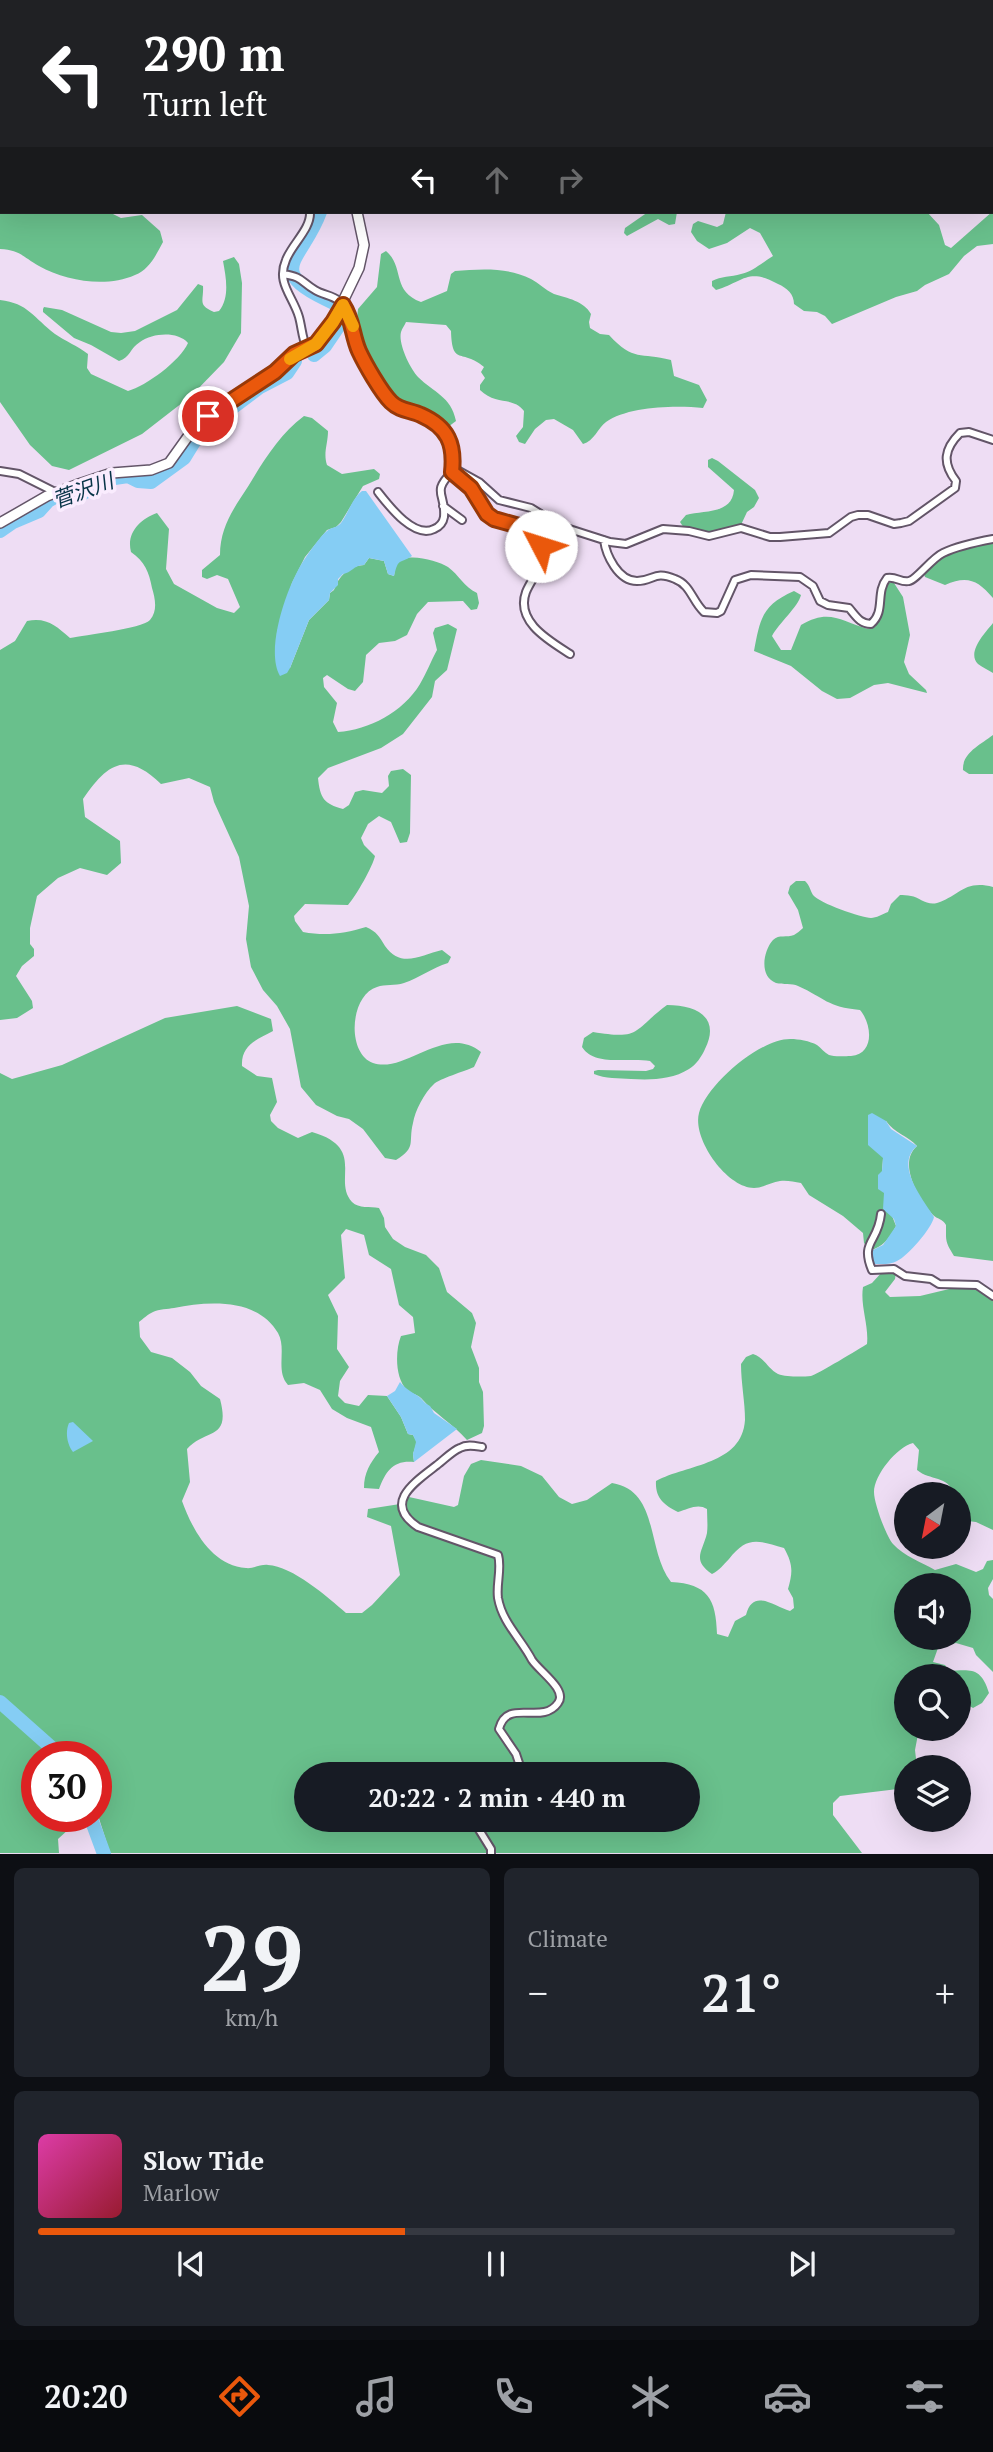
<!DOCTYPE html>
<meta charset="utf-8">
<style>
body{margin:0;font-family:"PT Serif","Noto Sans JP",serif;background:#20242c;color:#f1f3f6;height:100vh;display:flex;flex-direction:column;font-size:26px;white-space:nowrap}
*{box-sizing:border-box;margin:0}
p{font-size:23px;color:#9ea1a6}
.icon{flex:none;width:38px;height:38px;fill:none;stroke:currentColor;stroke-width:2;stroke-linecap:round;stroke-linejoin:round}
.map{position:relative;height:1854px;overflow:hidden}
.sheet{display:flex;flex-direction:column;gap:14px;padding:14px;background:#0d0f14;flex:1}
.sheet>*{flex:none}
.banner{position:absolute;left:0px;top:0px;width:994px;height:214px;box-shadow:0 7px 28px #0002;background:#202124;color:#fff;overflow:hidden}
.needle{width:46px;rotate:212deg}
.buttons{position:absolute;left:894px;top:1482px;display:grid;gap:14px}
.buttons a{display:grid;place-items:center;width:77px;height:77px;border-radius:50%;background:#171b24;box-shadow:0 7px 28px #0002;font-size:35px}
.speed{position:absolute;left:21px;top:1741px;display:flex;gap:14px;font-size:35px;font-weight:700;text-align:center}
.speed>*{display:grid;place-content:center;width:91px;height:91px;border-radius:50%;background:#171b24;box-shadow:0 7px 28px #0002;line-height:1}
.speed .limit{border:10px solid #d22;background:#fff;color:#111}
.pin{position:absolute;display:grid;place-items:center;width:60px;height:60px;color:#fff;margin:-30px;border:4px solid #fff;border-radius:50%;box-shadow:0 2px 7px #0007}
.me{position:absolute;width:77px;margin:-38px;rotate:310deg;stroke-linejoin:round;filter:drop-shadow(0 0 5px #0008)}
.turn{display:flex;align-items:center;gap:24px;height:147px;padding:0 28px;font-size:32px}
.turn .icon{width:91px;height:91px;stroke-width:2.5}
.turn b{display:block;font-size:49px;line-height:60px}
.lanes{display:flex;align-items:center;height:66px;padding:0 28px;background:#0003;justify-content:center;gap:35px;direction:ltr}
.lanes .off{opacity:.35}
.big{font-size:52px;font-weight:700;line-height:1.1}
.sheet .widget{flex:1;display:flex;flex-direction:column;justify-content:center;gap:10px;min-width:0;padding:0 24px;border-radius:10px;background:#20242c}
.sheet .dial{align-items:center;gap:0}
.dial b{font-size:91px;line-height:1}
.song{display:flex;align-items:center;gap:21px}
.cover{width:84px;height:84px;border-radius:10px;background:linear-gradient(135deg,hsl(320 70% 55%),hsl(350 70% 35%))}
.played{height:7px;border-radius:4px;background:linear-gradient(90deg,#ea580c 40%,#363941 40%)}
.keys{display:flex;justify-content:space-around;direction:ltr}
.heat{display:flex;justify-content:space-between;align-items:center;font-size:38px;direction:ltr}
.sheet .tiles{flex:1;display:grid;gap:14px;grid-template-columns:1fr 1fr}
.widget:last-child{grid-column:span 2}
.trip{position:absolute;left:294px;top:1762px;width:406px;height:70px;border-radius:35px;background:#171b24;box-shadow:0 7px 28px #0002;font-weight:700;line-height:70px;text-align:center}
.menu{display:flex;height:112px;justify-content:space-around;align-items:center;background:#090b0e;color:#9ea1a6}
.menu .icon{width:49px;height:49px}
.menu .on{color:#ea580c}
.menu b{font-size:32px;color:#f1f3f6}
.map>svg:first-child{display:block}
.forest{fill:#69c08c;fill-rule:evenodd}
.water{fill:#85cdf4}
.lines{fill:none;stroke-linecap:round;stroke-linejoin:round}
.river{stroke:#85cdf4;stroke-width:14}
.street-casing{stroke:#635568;stroke-width:10}
.secondary-casing{stroke:#635568;stroke-width:12}
.primary-casing{stroke:#635568;stroke-width:13}
.street{stroke:#fff;stroke-width:6}
.secondary{stroke:#fff;stroke-width:9}
.primary{stroke:#fff;stroke-width:10}
.route-casing{stroke:#983908;stroke-width:18}
.route{stroke:#ea580c;stroke-width:12}
.slow{stroke:#f59e0b;stroke-width:12}
.labels{text-anchor:middle;stroke-width:7;stroke-linejoin:round;paint-order:stroke}
.water-label{font-size:21px;font-style:italic;fill:#073347;stroke:#faecfe}
</style>
<div class="map">
<svg width="993" height="1854" viewBox="0 0 993 1854">
<rect width="100%" height="100%" fill="#eeddf4"/>
<!-- forest -->
<path class="forest" d="M2 101V212H109L121 218 142 215 160 231 163 242C156 255 149 270 135 275 106 288 66 281 39 266 23 257 20 250 0 249V103Z
M993 211V244L977 246 964 256 949 274 925 285 917 291 896 297 832 324 825 316 817 312 804 311 794 304C794 294 787 288 778 284 748 267 743 282 716 290L712 286V281C721 276 731 277 741 274 752 272 763 262 773 256L760 233 750 228 727 243 709 249 697 241 691 232 693 224 698 221 717 227 723 224 726 212H927L939 225 945 245 951 248Z
M648 212H677L675 224 669 225 658 219 627 236 624 233 625 228Z
M386 251C405 267 391 291 421 302L447 291 451 274 455 271C480 269 508 267 531 279 539 283 545 290 554 294 567 298 584 301 591 314L589 322 590 328 600 334 609 335C634 362 640 352 671 360L674 376 699 385 707 400 703 408C677 405 628 406 606 422 598 428 594 441 583 444L573 430 554 419 546 420 535 429 525 444 519 442 516 436 523 427 524 411C513 396 496 406 480 390V385L485 378 481 372 484 367C462 348 452 367 451 331L446 325 406 322C405 325 402 328 401 332 398 344 410 368 418 377 434 393 451 396 456 421L448 427H442L402 407 391 398 361 343 357 318 358 309 377 287 381 254Z
M234 257 239 264 242 283 241 333 224 362 191 396 142 434 69 470 52 466 30 445 0 402V300C28 303 34 318 55 334 65 341 78 346 88 354L87 368 91 374 128 391C146 386 180 361 188 343 177 331 153 333 140 342 130 348 130 358 119 361L91 345 74 338 43 312V309L44 307 62 310 111 332 121 333 135 331 177 310 198 284 203 286C204 301 197 305 214 312L219 311C230 297 226 278 223 261Z
M304 416 312 418 328 431C328 444 323 453 327 465L342 474 374 469 380 474 379 479 363 486 341 522 336 527 327 530 305 557 292 583 277 632 276 664 290 668 309 620 329 600 330 593 334 590C339 576 348 566 364 565L369 558 384 561 388 574 394 576C395 572 394 568 396 564 403 551 438 560 448 567 459 575 464 587 477 593L479 603 477 609 471 610 463 601 428 602 417 614 407 635 395 641 379 643 366 655 363 682 355 691 348 689 327 675 323 678 324 687 337 703 333 722 338 732C369 730 403 712 420 684 426 674 431 661 437 650L433 633 435 628 448 624 457 629 447 670 435 681 432 697 403 734 381 748 328 768 318 778C320 798 324 804 343 809L349 805 355 792 363 790 382 793 389 786 388 776 391 771 403 769 411 775 410 833 407 842 400 843 391 822 379 816 368 824 361 838 364 845 375 856C373 866 356 896 348 905L305 904 294 916 295 921 303 932C325 936 344 934 366 927 377 932 379 936 385 946 401 969 421 955 442 950L451 957 448 963C432 968 419 978 404 983 395 986 385 984 377 987 350 995 346 1053 373 1063 406 1074 445 1023 481 1052L474 1067C465 1071 439 1079 434 1084 424 1093 415 1111 413 1123 408 1143 417 1147 396 1160L385 1158 363 1129 349 1119 337 1116 316 1105 301 1087 290 1029 277 1006 263 990 251 967 246 939 249 906 239 857 214 802 210 787 189 778 161 784C126 750 107 764 83 799L85 817 120 841 121 863 107 875 80 868 58 878 37 896 30 928V944L34 949V956L22 966 16 976 32 1001 33 1008 17 1018 0 1020V650L15 641 27 621C47 617 56 626 70 638 85 635 141 629 150 620 158 611 155 598 152 588 149 572 145 562 131 552 126 533 140 519 157 513L169 529 166 569 174 584 217 608 234 613 240 607 228 579 217 575 207 579 202 577V570L220 555C220 527 234 508 249 485 264 460 280 434 304 416Z
M712 458 718 461 755 490 759 498 754 507 747 512 740 527 723 537 710 539 695 535 684 528 680 522 686 515C703 510 732 515 734 490L708 467V460Z
M993 542V598C978 580 967 575 945 585L925 577 924 574 927 568 945 554Z
M884 582 894 583 903 597 910 635 904 662 909 674 926 690 927 693 888 683 874 685 850 698 837 699 822 691 791 666 754 651C760 619 762 605 794 591L801 595C798 607 779 623 772 636L781 650H791L801 625C829 608 841 621 868 629L875 627 881 611Z
M993 623V673C988 670 982 667 978 664 966 652 986 632 993 623Z
M993 735V774H969L963 770C962 753 980 745 993 735Z
M796 881H805C810 886 810 890 813 895 819 903 862 918 871 918 876 918 883 914 888 912L891 904 900 895C903 895 907 895 911 896 919 897 927 906 937 903 958 897 964 879 993 887V1261L954 1256C950 1249 946 1244 946 1236 946 1234 946 1227 946 1225 943 1219 937 1219 933 1215 919 1200 897 1163 917 1146 908 1136 894 1133 886 1121L882 1171 885 1198 896 1226C890 1238 882 1248 870 1250L864 1243 863 1233 843 1216 809 1195 801 1183C794 1182 787 1180 780 1181 771 1182 763 1188 754 1188 727 1188 692 1139 699 1113 707 1084 761 1038 791 1039 798 1039 810 1041 817 1045 821 1048 825 1053 829 1055 834 1057 846 1056 851 1056 875 1054 872 1024 860 1010 827 1007 825 998 798 986 792 983 783 985 776 983 759 977 763 951 773 940 779 934 787 938 794 935 797 933 800 931 803 928L798 910 788 893 790 886Z
M667 1005C696 1005 721 1017 705 1049 702 1056 696 1065 689 1069 672 1080 650 1080 631 1079 619 1078 605 1079 594 1074V1071L598 1070 646 1071 653 1069 655 1066 650 1061C628 1057 595 1067 582 1047L584 1038 593 1032C642 1040 632 1031 667 1005Z
M237 1006 271 1019 273 1031C256 1040 241 1045 242 1066L257 1076 272 1078 277 1102 270 1115 271 1121 278 1128 298 1138 312 1132C367 1148 332 1180 352 1202 359 1209 370 1206 379 1208L384 1218 385 1227 393 1239 405 1247 426 1255 439 1268 447 1292 472 1313 476 1323 471 1347 479 1368V1382L483 1392 484 1426 482 1433 467 1440C452 1423 435 1414 421 1398 417 1394 411 1394 407 1390 395 1378 395 1351 401 1336L415 1333 413 1317 399 1305 391 1269 369 1255 364 1235 346 1229 341 1235 345 1278 328 1295 338 1316 337 1349 349 1367 340 1381 338 1396 345 1403 359 1406 368 1395 387 1396 401 1417 408 1434 413 1435 417 1442 413 1454 414 1462C393 1460 386 1471 379 1489L364 1488C364 1473 370 1463 379 1452L371 1427 347 1418 332 1409 320 1390 304 1383 288 1385C275 1371 287 1349 278 1333 258 1298 209 1301 174 1308 168 1309 159 1309 153 1312 148 1314 143 1319 139 1322L140 1337 151 1352 172 1358 190 1372 201 1386 220 1399C231 1441 206 1428 187 1449L190 1482 182 1501C192 1529 212 1566 246 1568 253 1569 261 1564 268 1565 292 1566 328 1597 346 1613H362L372 1605 400 1575 391 1526 367 1517 368 1509 400 1504 409 1497 454 1507 458 1505 464 1476 471 1464 481 1460 521 1466 542 1476 559 1497 572 1504 587 1500 612 1483C660 1491 646 1550 671 1582 708 1584 716 1599 717 1634L728 1637 735 1621 746 1615C753 1588 773 1606 790 1611L794 1608 793 1598 788 1589C793 1572 793 1564 784 1548 757 1540 747 1536 729 1559 723 1565 720 1570 712 1574 691 1560 703 1551 707 1533 708 1525 707 1517 707 1509 698 1503 688 1509 678 1512 664 1505 655 1498 656 1481 688 1464 742 1465 745 1420 745 1402 741 1383 741 1364L746 1357 753 1354C764 1357 768 1369 778 1374 786 1377 802 1377 811 1376 816 1375 861 1348 867 1344 869 1325 860 1306 863 1287L872 1283 883 1271 896 1272 895 1279 885 1292 890 1297 920 1296 966 1285 976 1287 993 1299V1530L976 1522 959 1520V1494H954C948 1475 930 1481 917 1470L919 1450 913 1443C897 1447 874 1475 874 1492 874 1503 886 1536 893 1544 904 1556 921 1562 935 1570L956 1564 976 1572 983 1569 987 1561 993 1560V1579L988 1588 989 1595 993 1599V1672L976 1655 973 1648 956 1643 938 1648 933 1662 945 1665 949 1671C971 1670 981 1667 989 1693L982 1703 973 1708 959 1700V1676H906C898 1686 905 1692 906 1704 908 1712 906 1721 906 1729H919L915 1750 917 1767 906 1768V1788L840 1796 833 1803V1815L862 1853H110L96 1809V1757H37V1816L82 1817 58 1839 59 1853H0V1073L12 1079 62 1065 165 1018ZM906 1586H959V1638H906ZM306 1774H688V1820H306Z"/>
<!-- water -->
<path class="water" d="M362 491H366L412 556C398 565 399 557 394 576L388 574 384 561 369 558 364 565C354 565 351 573 343 574L338 579V585L330 593 329 600 309 620 290 668 287 673 280 676C264 649 289 580 306 557 311 550 321 535 327 531 331 527 337 528 341 523 349 512 351 500 362 491Z
M872 1113 886 1121 891 1129 917 1146C894 1165 923 1199 934 1217 932 1228 908 1256 897 1261 891 1265 881 1264 874 1264L871 1258 873 1250 883 1245 896 1226 894 1219 883 1209 884 1193 878 1189V1175L882 1171 883 1158 868 1145V1115Z
M400 1382C406 1389 410 1391 418 1396 423 1399 423 1403 430 1406L434 1413 457 1429 414 1462 413 1454 416 1442 413 1435 408 1434 401 1417 387 1396 395 1391Z
M73 1422 93 1441 73 1452C67 1444 65 1432 69 1423Z"/>
<g class="lines">
<!-- river -->
<path class="river" d="M360 2V0
M320 212C302 262 261 270 334 303
M314 355 325 346 344 318
M0 531 13 522 39 511 48 501 55 497 80 495 108 479 128 476 138 481 151 482 184 458 200 432 260 387 287 373 295 361
M0 1702 62 1757
M90 1816 104 1854"/>
<defs>
<path id="street" d="M502 0V2
M251 2V0
M321 2V0
M388 2 390 0
M619 2 620 0
M737 2 739 0
M283 274C303 277 300 281 315 290 323 295 332 295 339 301 354 314 352 333 359 350 365 366 378 387 389 400 397 409 407 411 418 414 447 423 455 444 452 472 431 493 446 493 444 517 443 523 439 527 434 529 414 539 389 506 378 492
M307 349C302 338 302 328 299 317 293 296 276 283 286 260 292 244 311 229 310 212
M452 467 479 482 499 500 531 508 560 526 610 542 626 544 663 529 689 531 709 536 741 528 770 537H780L829 533 851 517 858 515H868L894 524 901 523 909 521 955 488 956 481C942 463 944 449 960 433L969 432 993 440
M0 471 19 474 55 492
M452 472 471 488 487 514 494 519 512 523 526 531 541 546 543 558C540 570 531 580 526 592 515 622 550 641 570 654
M443 506 462 520
M604 540C606 555 618 581 637 581 654 581 654 570 675 579 691 585 692 601 704 612L717 613 721 611 735 580 751 575 800 577 813 586 820 601 828 605 849 608C856 616 860 624 871 624 886 611 875 593 887 578 896 576 901 583 909 581 916 580 932 558 943 553 958 546 977 542 993 539
M881 1214C878 1243 860 1241 872 1270L894 1269 905 1276 931 1279 939 1284 977 1285 993 1296
M482 1447C475 1446 467 1444 460 1448 452 1451 444 1460 437 1465 415 1482 382 1503 418 1527L498 1555C502 1568 496 1584 498 1598 502 1622 521 1639 532 1660 539 1671 568 1690 558 1703 542 1726 507 1697 499 1729L516 1754 520 1766 514 1772 498 1774
M473 1820 491 1849V1854"/>
<path id="secondary" d="M398 2 399 0
M0 523 47 496 76 485 112 473 151 470 169 463 189 435 208 416 275 372 294 354 316 343 333 322 359 268 364 245 357 212"/>
<path id="primary" d="M805 2V0
M992 78H993"/>
</defs>
<!-- street casing -->
<use href="#street" class="street-casing"/>
<!-- secondary casing -->
<use href="#secondary" class="secondary-casing"/>
<!-- primary casing -->
<use href="#primary" class="primary-casing"/>
<!-- street -->
<use href="#street" class="street"/>
<!-- secondary -->
<use href="#secondary" class="secondary"/>
<!-- primary -->
<use href="#primary" class="primary"/>
</g>
<g class="lines">
<defs>
<path id="route" d="M208 416 275 372 294 354 316 344 333 322 343 305C353 320 352 335 359 351 365 364 381 392 391 402 400 411 411 410 421 415 448 427 455 444 452 472L471 488 487 514 494 519 519 526 541 546"/>
</defs>
<!-- route casing -->
<use href="#route" class="route-casing"/>
<!-- route -->
<use href="#route" class="route"/>
<!-- slow -->
<path class="slow" d="M290 359 316 344 333 322 343 305 353 326"/>
</g>
<g class="labels">
<!-- water labels -->
<g class="water-label">
<text transform="translate(83 491) rotate(-20)" y="7">菅沢川</text>
</g>
</g>
</svg>
<div class="buttons">
<a><svg class="needle" viewBox="-14 -14 28 28"><path d="M0-13l5 13h-10z" fill="#e53935"/><path d="M0 13l5-13h-10z" fill="#9ea1a6"/></svg></a>
<a><svg class="icon" aria-label="sound" viewBox="0 0 24 24"><path d="M4 9h4l5-4v14l-5-4H4zM17 9q2 3 0 6"/></svg></a>
<a><svg class="icon" aria-label="search" viewBox="0 0 24 24"><circle cx="10" cy="10" r="6"/><path d="M15 15l6 6"/></svg></a>
<a><svg class="icon" aria-label="layers" viewBox="0 0 24 24"><path d="M12 4l9 5-9 5-9-5zM3 14l9 5 9-5"/></svg></a>
</div>
<div class="speed"><div class="limit">30</div></div>
<div class="pin" style="left:208px;top:416px;background:#d93025"><svg class="icon" aria-label="arrive" viewBox="0 0 24 24"><path d="M6 21V4h12l-3 4 3 4H6"/></svg></div>
<svg class="me" style="left:541px;top:546px" viewBox="-20 -20 40 40"><circle r="19" fill="#fff"/><path d="M0-13L10 11 0 6-10 11z" fill="#ea580c"/></svg>
<div class="trip">20:22 · 2 min · 440 m</div>
<div class="banner">
<div class="turn"><svg class="icon" aria-label="left" viewBox="0 0 24 24"><path d="M17 20v-9H6M10 6l-5 5 5 5"/></svg><div><b>290 m</b>Turn left</div></div>
<div class="lanes"><svg class="icon" aria-label="left" viewBox="0 0 24 24"><path d="M17 20v-9H6M10 6l-5 5 5 5"/></svg><svg class="icon off" aria-label="ahead" viewBox="0 0 24 24"><path d="M12 20V5M6 11l6-6 6 6"/></svg><svg class="icon off" aria-label="right" viewBox="0 0 24 24"><path d="M7 20v-9h11M14 6l5 5-5 5"/></svg></div>
</div>
</div>
<section class="sheet">
<div class="tiles">
<div class="widget dial"><b>29</b><p>km/h</p></div>
<div class="widget"><p>Climate</p>
<div class="heat"><a>−</a><b class="big">21°</b><a>+</a></div>
</div>
<div class="widget">
<div class="song"><i class="cover"></i><div><b>Slow Tide</b><p>Marlow</p></div></div>
<div class="played"></div>
<div class="keys"><svg class="icon" aria-label="previous" viewBox="0 0 24 24"><path d="M18 5L8 12l10 7zM5 5v14"/></svg><svg class="icon" aria-label="pause" viewBox="0 0 24 24"><path d="M8 5v14M16 5v14"/></svg><svg class="icon" aria-label="next" viewBox="0 0 24 24"><path d="M6 5l10 7-10 7zM19 5v14"/></svg></div>
</div>
</div>
</section>
<nav class="menu">
<b>20:20</b>
<svg class="icon on" aria-label="directions" viewBox="0 0 24 24"><path d="M12 3l9 9-9 9-9-9zM9 14v-3h6M13 9l2 2-2 2"/></svg>
<svg class="icon" aria-label="music" viewBox="0 0 24 24"><path d="M9 18V5l10-2v13"/><circle cx="6" cy="18" r="3"/><circle cx="16" cy="16" r="3"/></svg>
<svg class="icon" aria-label="phone" viewBox="0 0 24 24"><path d="M5 4h4l2 5-3 2q2 4 5 5l2-3 5 2v4C11 20 4 13 5 4z"/></svg>
<svg class="icon" aria-label="climate" viewBox="0 0 24 24"><path d="M12 3v18M4 7l16 10M4 17L20 7"/></svg>
<svg class="icon" aria-label="car" viewBox="0 0 24 24"><path d="M5 17H2v-5l4-1 3-4h7l3 4 3 1v5h-3M9 17h6M6 11h13"/><circle cx="7" cy="17" r="2"/><circle cx="17" cy="17" r="2"/></svg>
<svg class="icon" aria-label="filters" viewBox="0 0 24 24"><path d="M4 7h16M4 17h16"/><circle cx="9" cy="7" r="2"/><circle cx="15" cy="17" r="2"/></svg>
</nav>
